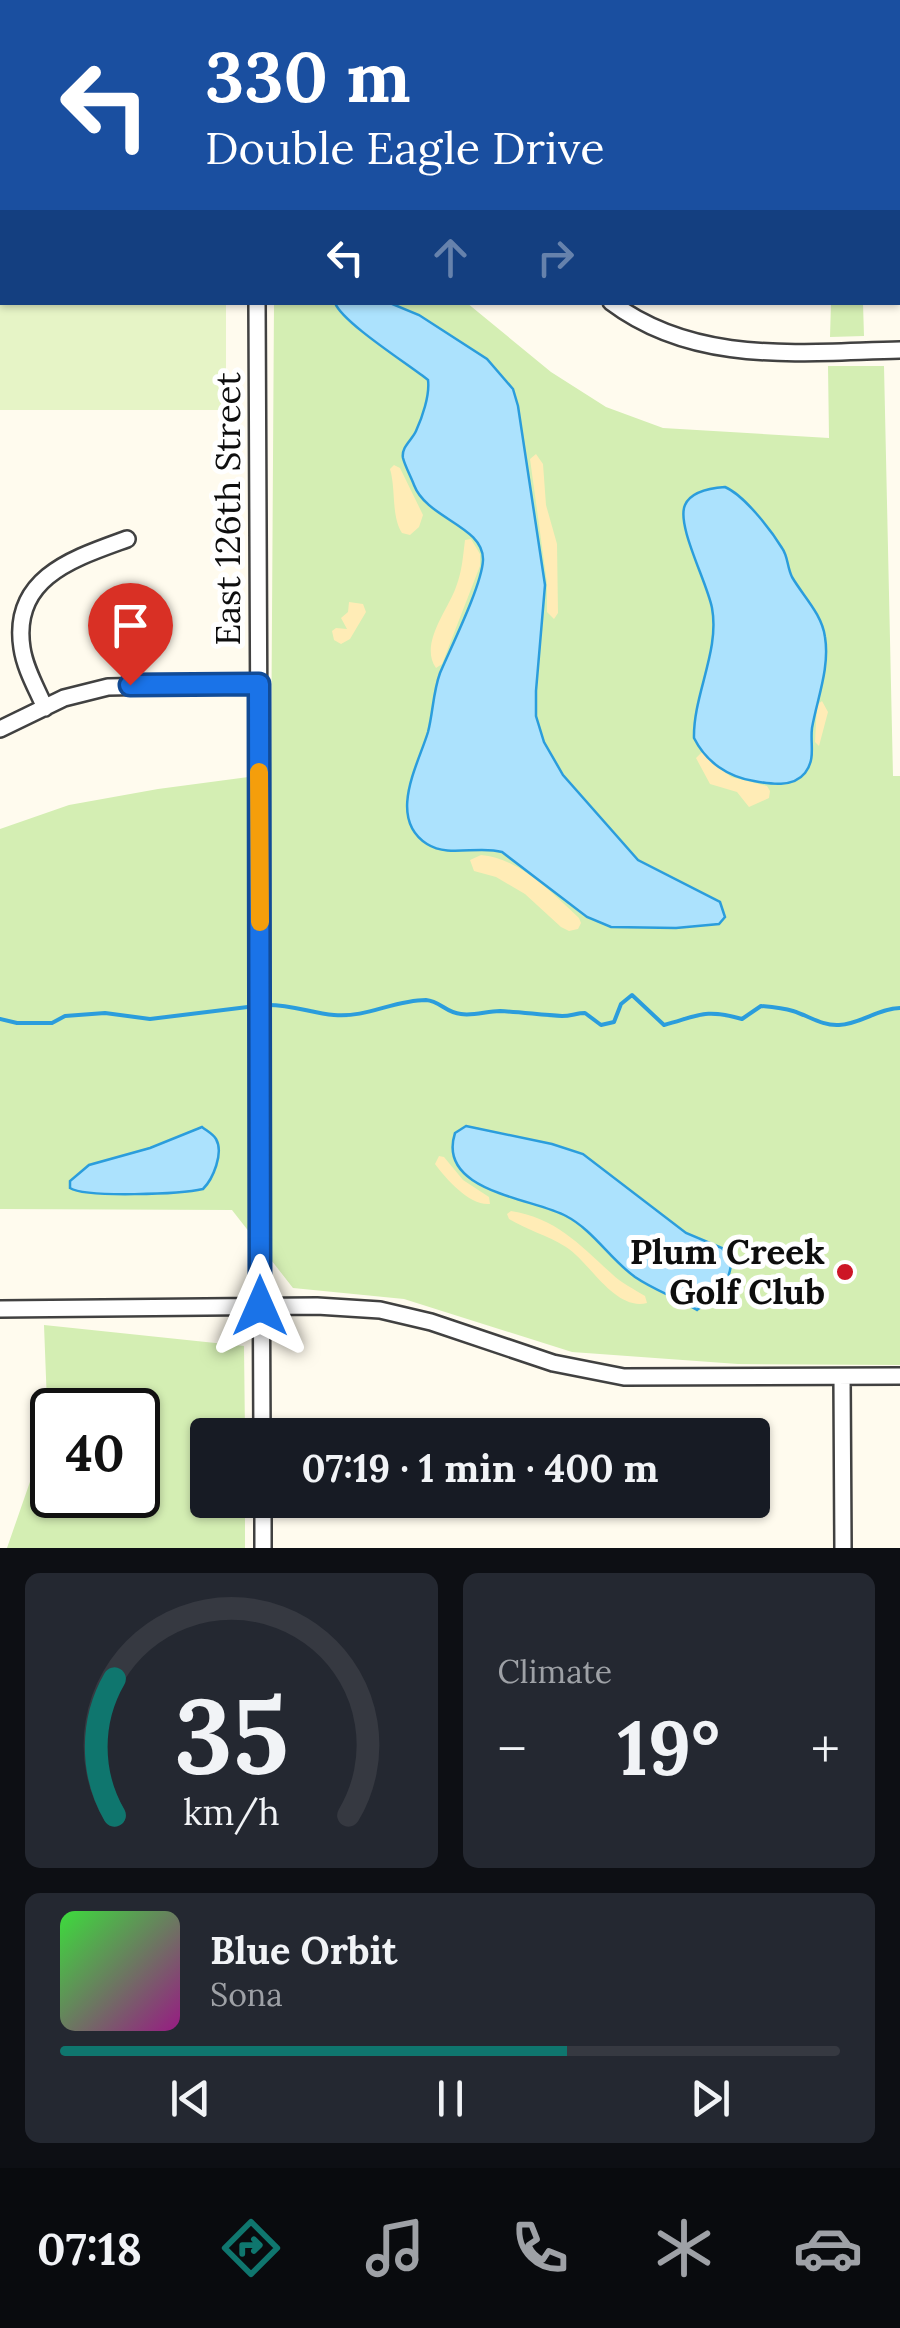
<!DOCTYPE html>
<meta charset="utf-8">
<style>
body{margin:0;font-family:Lora,serif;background:#242831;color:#f1f3f6;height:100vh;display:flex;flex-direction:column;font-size:38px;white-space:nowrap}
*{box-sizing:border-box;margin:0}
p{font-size:32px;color:#9ea1a6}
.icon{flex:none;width:55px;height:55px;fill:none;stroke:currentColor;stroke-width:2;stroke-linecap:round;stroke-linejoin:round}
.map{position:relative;height:1548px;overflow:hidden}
.sheet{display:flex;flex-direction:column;gap:25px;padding:25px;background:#0d0f14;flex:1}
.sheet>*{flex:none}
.guide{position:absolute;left:0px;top:0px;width:900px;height:305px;box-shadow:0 2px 8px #0004;background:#1a4fa0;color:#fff;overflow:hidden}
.speed{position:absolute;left:30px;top:1388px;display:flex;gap:20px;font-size:50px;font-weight:700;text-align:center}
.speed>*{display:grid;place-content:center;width:130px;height:130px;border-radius:50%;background:#171b24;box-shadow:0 2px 8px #0004;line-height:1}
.speed .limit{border:5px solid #111;border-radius:15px;background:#fff;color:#111}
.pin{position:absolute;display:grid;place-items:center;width:85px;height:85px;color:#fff;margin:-102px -42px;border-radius:50% 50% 50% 0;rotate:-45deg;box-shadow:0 0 10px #0007}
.pin .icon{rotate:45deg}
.me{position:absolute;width:110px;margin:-55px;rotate:0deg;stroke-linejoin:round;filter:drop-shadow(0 0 8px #0008)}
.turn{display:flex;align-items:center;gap:35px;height:210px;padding:0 40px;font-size:45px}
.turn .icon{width:130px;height:130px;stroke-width:2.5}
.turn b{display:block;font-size:70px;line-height:85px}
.lanes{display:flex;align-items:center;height:95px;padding:0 40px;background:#0003;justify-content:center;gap:50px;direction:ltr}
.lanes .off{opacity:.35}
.big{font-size:75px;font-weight:800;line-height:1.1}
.sheet .tile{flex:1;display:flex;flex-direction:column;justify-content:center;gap:15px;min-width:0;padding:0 35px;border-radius:15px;background:#242831}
.sheet .dial{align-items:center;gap:0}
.dial svg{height:260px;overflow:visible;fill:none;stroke:#363941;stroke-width:7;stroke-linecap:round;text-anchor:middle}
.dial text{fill:#f1f3f6;stroke:none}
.song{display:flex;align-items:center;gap:30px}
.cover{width:120px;height:120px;border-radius:15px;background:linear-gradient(135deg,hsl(120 70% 55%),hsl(310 70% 35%))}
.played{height:10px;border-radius:5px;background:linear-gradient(90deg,#0f766e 65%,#363941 65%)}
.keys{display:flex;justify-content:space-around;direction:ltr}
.heat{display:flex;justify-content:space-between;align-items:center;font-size:55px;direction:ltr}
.sheet .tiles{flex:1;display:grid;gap:25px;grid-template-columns:1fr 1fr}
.tile:last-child{grid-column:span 2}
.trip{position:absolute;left:190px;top:1418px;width:580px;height:100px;border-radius:10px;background:#171b24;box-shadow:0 2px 8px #0004;font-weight:800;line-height:100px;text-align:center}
.menu{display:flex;height:160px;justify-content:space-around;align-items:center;background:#090b0e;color:#9ea1a6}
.menu .icon{width:70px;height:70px}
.menu .selected{color:#0f766e}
.menu b{font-size:45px;color:#f1f3f6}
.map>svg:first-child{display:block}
.green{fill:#d4eeb3;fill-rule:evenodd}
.sand{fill:#ffecb6}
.pitch{fill:#e6f4c6}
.water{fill:#ace2fd;stroke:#2b9ddc;stroke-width:2.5}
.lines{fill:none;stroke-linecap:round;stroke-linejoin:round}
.stream{stroke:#2b9ddc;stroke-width:4}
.minor-casing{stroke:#414141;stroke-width:20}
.minor{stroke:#fff;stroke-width:15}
.route-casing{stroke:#114b97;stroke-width:25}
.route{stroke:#1a73e8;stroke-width:18}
.slow{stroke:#f59e0b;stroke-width:18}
.poi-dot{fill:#cd1626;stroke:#fff;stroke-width:4}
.labels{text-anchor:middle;stroke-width:10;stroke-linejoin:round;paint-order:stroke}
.street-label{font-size:35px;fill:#0e0e0e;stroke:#fff}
.poi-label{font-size:35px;font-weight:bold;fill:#0e0e0e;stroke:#fff;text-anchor:end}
</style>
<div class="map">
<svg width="900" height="1548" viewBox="0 0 900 1548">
<rect width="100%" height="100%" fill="#fffbee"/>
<!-- green -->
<path class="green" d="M284 0H900V149L898 155V2Z
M274 303H467L551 372 606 407 663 428 829 438 828 366H884L893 776H900V1365L738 1364 572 1352 404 1299 293 1288 232 1210 0 1209V829L69 805 158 789 271 774Z
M831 303H863L864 336 830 337Z
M44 1325 244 1346 245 1435H208V1500H245V1548H7L48 1430ZM138 1410V1495H52V1410Z"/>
<!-- sand -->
<path class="sand" d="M536 454 543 464 546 505 557 544 558 613 554 619 547 612V583L530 459Z
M394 465 400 468 423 515 419 527 410 535 402 533C391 516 396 489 390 469Z
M471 539 480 554V566L442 664 436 668C419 644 448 610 456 587 462 572 463 556 465 540Z
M349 602 363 604 366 612 350 639 341 644 334 640 332 631 336 628 347 629 341 618 348 612Z
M822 701 828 712 819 746 815 742 817 705Z
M702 752 731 777 767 786 770 791 769 798 749 807 737 792 710 784 696 758Z
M481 855C519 858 552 893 579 918L581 923 578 929 569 931 561 927 525 894 496 877 474 871 470 860Z
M439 1156 444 1157 463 1180 489 1197 490 1204C470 1206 447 1180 435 1164Z
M511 1211C556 1218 580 1245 612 1274 621 1283 634 1289 645 1296L647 1303C614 1311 590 1262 566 1247 547 1235 527 1230 509 1219L507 1214Z"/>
<!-- pitch -->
<path class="pitch" d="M0 0H226L2 2V302L226 303V410H0Z"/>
<!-- water -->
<path class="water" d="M335 303H390L419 315 487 359 513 389 518 406 545 585 536 691V716L544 742 563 775 638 860 720 902 725 917 719 924 676 928 611 927 587 917 502 852C478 845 449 858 427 844 387 818 418 765 428 732 433 713 433 692 440 673 451 647 482 585 483 560 484 526 427 519 414 485 411 477 405 466 403 458 401 447 412 440 416 431 422 418 430 395 428 380 408 364 343 323 335 303Z
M725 487C744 495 771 530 782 548 788 556 787 567 792 577 803 596 822 614 825 637 830 668 817 699 812 728 810 744 816 759 805 773 793 788 770 784 754 781 728 777 706 762 694 738 693 695 720 651 712 608 707 582 676 525 685 505 691 491 711 488 725 487Z
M466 1126 552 1144 583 1154 686 1233 722 1248 731 1261C731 1285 714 1297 697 1310 677 1298 654 1290 635 1277 610 1259 593 1230 566 1216 533 1198 436 1192 455 1133Z
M202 1127C207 1131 213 1134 216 1139 224 1153 213 1179 203 1189 182 1194 86 1198 70 1188V1181L89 1165 150 1148Z"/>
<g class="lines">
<!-- stream -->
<path class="stream" d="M265 1005C290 1004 311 1013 334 1015 367 1018 394 1000 426 1000 440 1001 446 1013 461 1014 474 1016 487 1011 500 1011 521 1012 542 1015 562 1016 571 1016 577 1013 585 1013L601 1025 614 1022 621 1004 632 995 664 1025C698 1016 704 1008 742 1019L761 1006C772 1007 783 1008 793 1011 809 1016 822 1026 839 1025 861 1024 879 1008 900 1008
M0 1019 17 1023H52L65 1016 105 1013 150 1019 256 1006"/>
<defs>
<path id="minor" d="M256 0V2
M257 302 262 1435
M611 302C696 366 801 352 900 350
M45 708C37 689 25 669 22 648 11 577 75 558 127 539
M0 729 64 698 108 687 259 684
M0 1309 317 1306 380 1310 431 1322 553 1363 624 1377 900 1376
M842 1377 843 1548
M263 1500V1548"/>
</defs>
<!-- minor casing -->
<use href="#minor" class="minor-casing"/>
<!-- minor -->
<use href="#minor" class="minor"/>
</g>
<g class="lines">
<defs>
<path id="route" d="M130 685 259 684 260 1306"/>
</defs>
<!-- route casing -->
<use href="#route" class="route-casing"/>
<!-- route -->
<use href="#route" class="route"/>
<!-- slow -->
<path class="slow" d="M259 772 260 922"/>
</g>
<!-- markers -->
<circle class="poi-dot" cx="845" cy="1272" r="10"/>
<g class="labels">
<!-- street labels -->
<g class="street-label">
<text transform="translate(228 509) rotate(-90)" y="12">East 126th Street</text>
</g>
<!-- poi labels -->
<g class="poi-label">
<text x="825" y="1264">Plum Creek<tspan x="825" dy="40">Golf Club</tspan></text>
</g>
</g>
</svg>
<div class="speed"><div class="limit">40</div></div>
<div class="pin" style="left:130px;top:685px;background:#d93025"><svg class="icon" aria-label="arrive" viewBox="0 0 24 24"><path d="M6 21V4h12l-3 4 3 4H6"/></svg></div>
<svg class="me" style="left:260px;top:1306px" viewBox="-20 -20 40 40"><path d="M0-17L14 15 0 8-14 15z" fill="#1a73e8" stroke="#fff" stroke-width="4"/></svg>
<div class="trip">07:19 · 1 min · 400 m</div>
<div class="guide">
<div class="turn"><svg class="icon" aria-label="left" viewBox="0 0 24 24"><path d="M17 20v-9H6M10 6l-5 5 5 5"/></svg><div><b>330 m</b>Double Eagle Drive</div></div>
<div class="lanes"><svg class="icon" aria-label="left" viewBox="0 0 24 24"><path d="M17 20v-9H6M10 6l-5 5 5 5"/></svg><svg class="icon off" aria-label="ahead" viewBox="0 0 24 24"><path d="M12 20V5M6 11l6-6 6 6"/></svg><svg class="icon off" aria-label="right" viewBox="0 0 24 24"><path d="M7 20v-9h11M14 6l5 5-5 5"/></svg></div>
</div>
</div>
<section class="sheet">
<div class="tiles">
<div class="tile dial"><svg viewBox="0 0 100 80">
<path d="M14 69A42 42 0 1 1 86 69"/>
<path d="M14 69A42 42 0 0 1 14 27" stroke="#0f766e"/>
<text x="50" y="56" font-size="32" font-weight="700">35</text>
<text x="50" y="72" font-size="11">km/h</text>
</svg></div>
<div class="tile"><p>Climate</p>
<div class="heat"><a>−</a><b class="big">19°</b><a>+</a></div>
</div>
<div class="tile">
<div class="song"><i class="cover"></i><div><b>Blue Orbit</b><p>Sona</p></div></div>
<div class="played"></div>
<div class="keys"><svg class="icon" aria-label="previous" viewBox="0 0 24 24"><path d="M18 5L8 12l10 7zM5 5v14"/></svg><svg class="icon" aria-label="pause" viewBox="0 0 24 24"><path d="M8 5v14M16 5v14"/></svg><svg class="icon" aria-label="next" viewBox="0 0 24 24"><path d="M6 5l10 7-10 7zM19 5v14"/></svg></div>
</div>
</div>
</section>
<nav class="menu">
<b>07:18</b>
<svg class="icon selected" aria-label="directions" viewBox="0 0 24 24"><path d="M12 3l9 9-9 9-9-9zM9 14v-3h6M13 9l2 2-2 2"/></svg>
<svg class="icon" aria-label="music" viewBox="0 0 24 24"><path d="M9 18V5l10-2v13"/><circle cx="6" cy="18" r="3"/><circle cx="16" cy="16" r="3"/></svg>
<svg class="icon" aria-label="phone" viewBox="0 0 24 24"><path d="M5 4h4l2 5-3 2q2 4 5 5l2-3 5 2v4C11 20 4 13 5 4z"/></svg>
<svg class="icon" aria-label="climate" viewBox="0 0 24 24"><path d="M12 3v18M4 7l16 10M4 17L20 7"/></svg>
<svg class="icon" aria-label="car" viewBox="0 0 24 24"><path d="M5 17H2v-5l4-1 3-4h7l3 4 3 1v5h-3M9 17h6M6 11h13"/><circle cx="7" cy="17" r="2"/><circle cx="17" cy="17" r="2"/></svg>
</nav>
